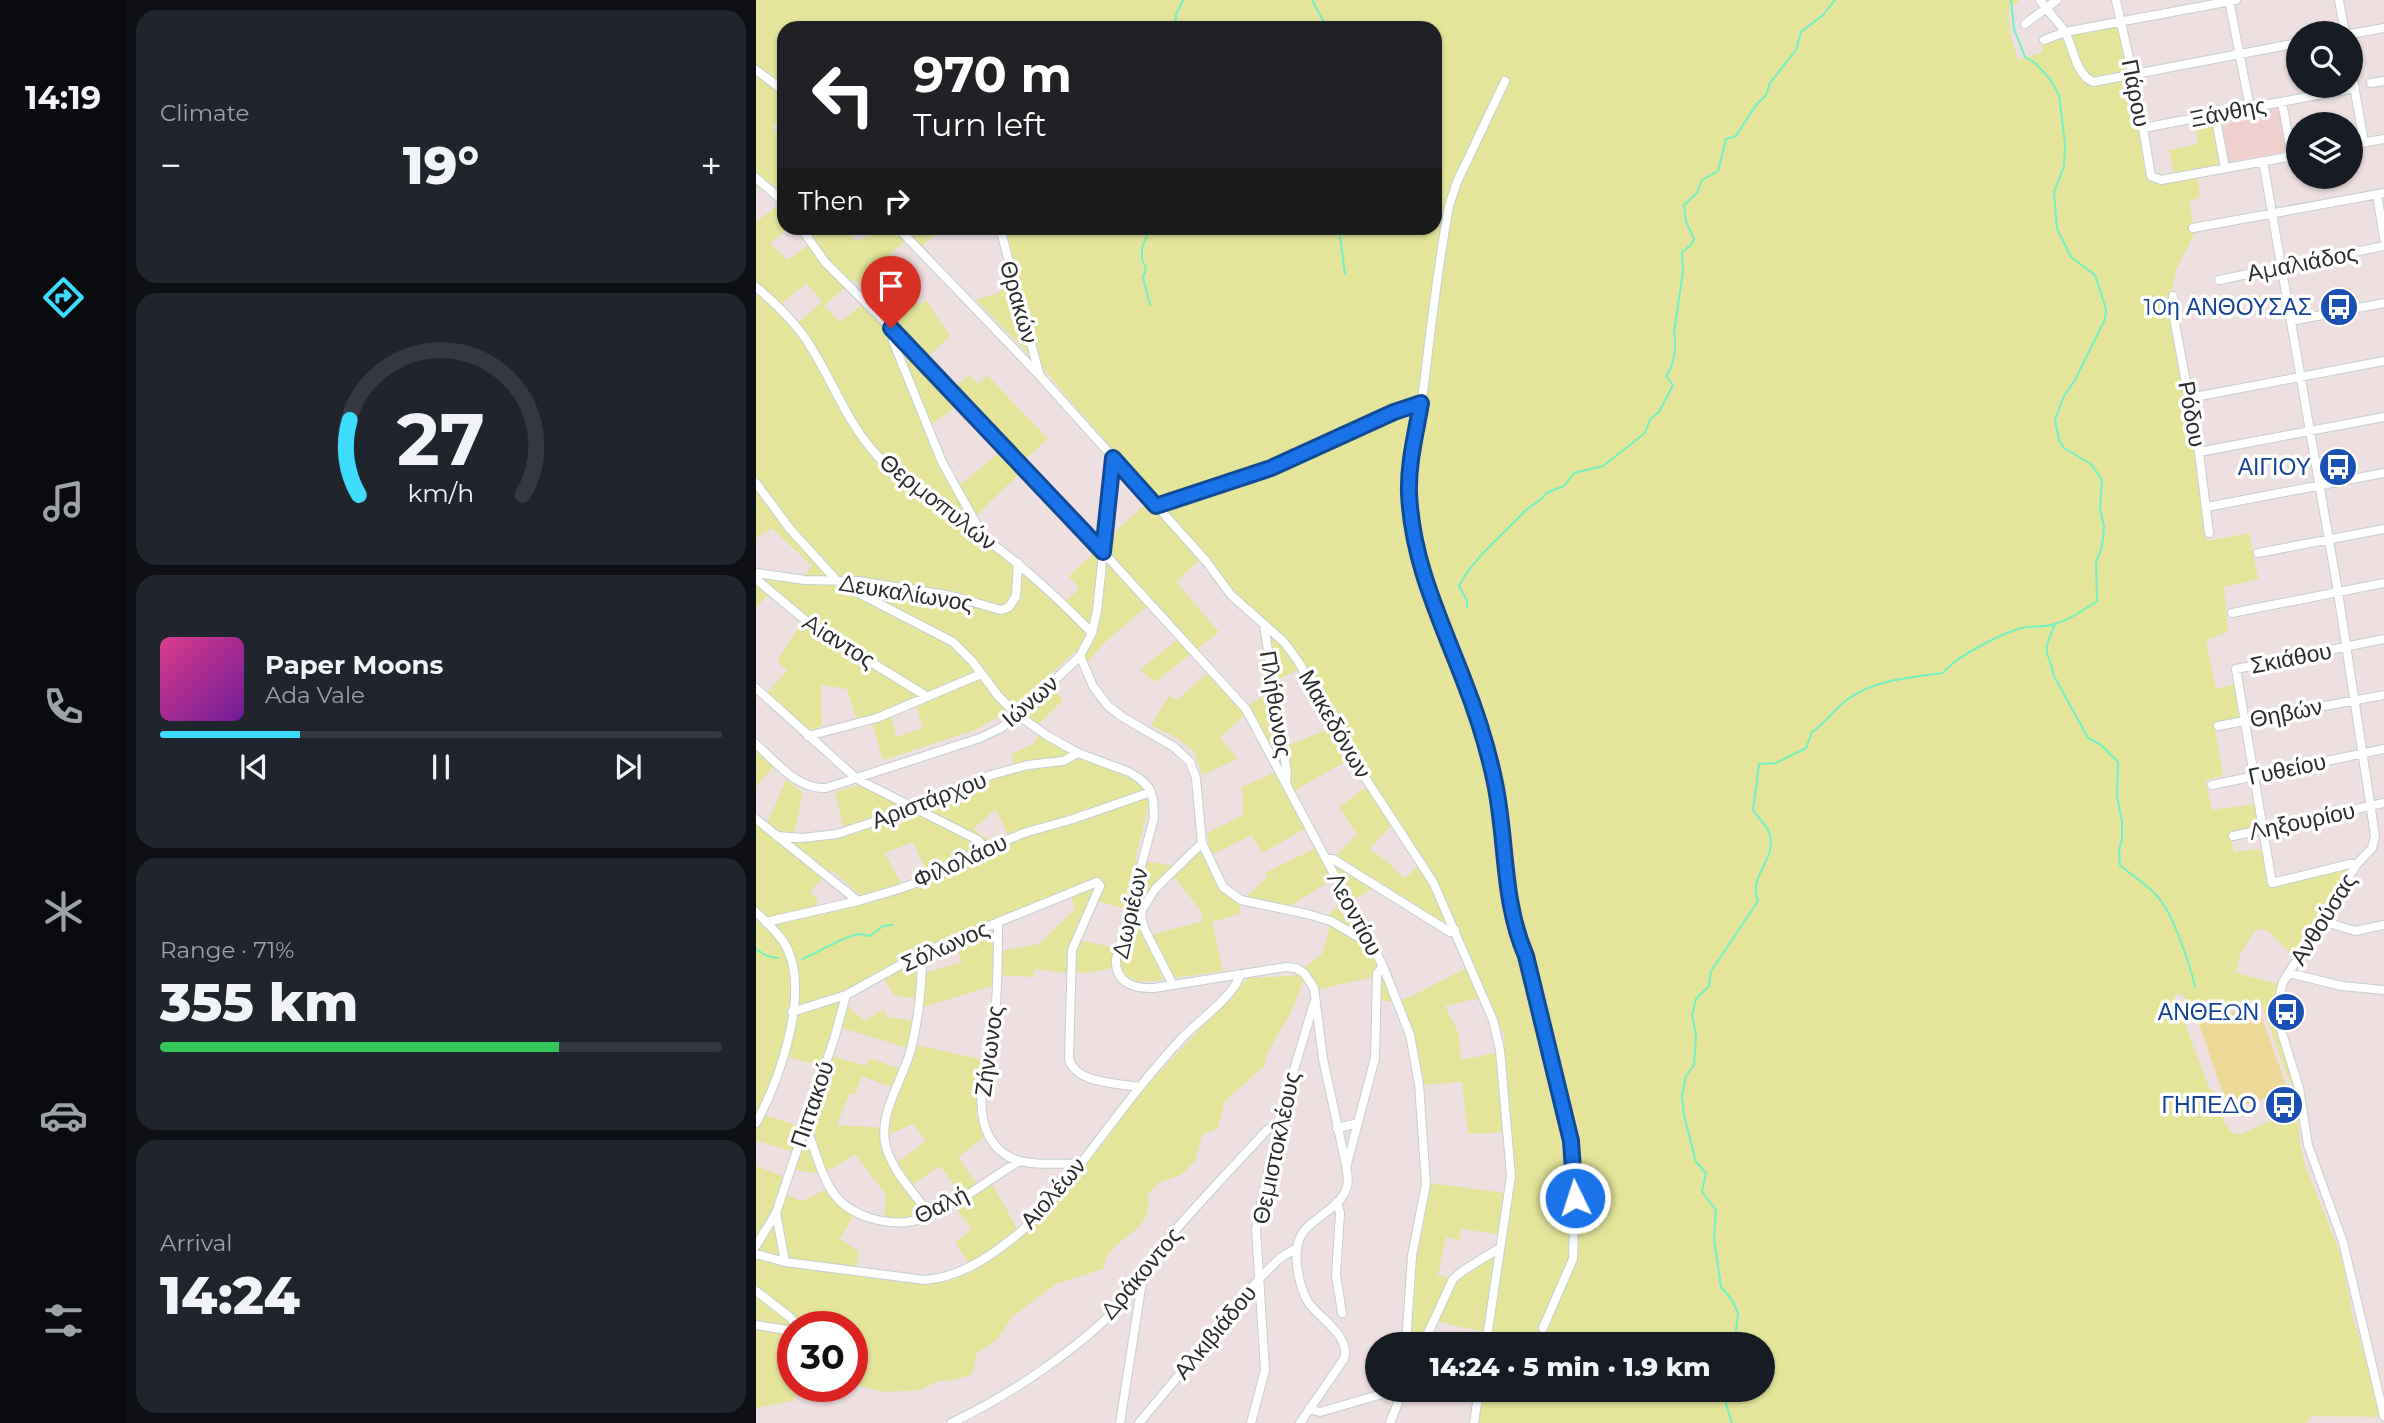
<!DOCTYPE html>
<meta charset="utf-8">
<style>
body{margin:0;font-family:Montserrat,sans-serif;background:#20242c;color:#f1f3f6;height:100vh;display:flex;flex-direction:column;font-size:26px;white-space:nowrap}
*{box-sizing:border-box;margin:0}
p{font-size:23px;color:#9ea1a6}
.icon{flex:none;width:38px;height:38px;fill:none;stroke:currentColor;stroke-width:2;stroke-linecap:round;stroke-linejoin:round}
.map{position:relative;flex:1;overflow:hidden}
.sheet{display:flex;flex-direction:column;gap:10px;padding:10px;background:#0d0f14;width:630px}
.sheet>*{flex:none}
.guide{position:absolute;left:21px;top:21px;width:665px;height:214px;border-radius:21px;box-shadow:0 2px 5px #0004;background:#202124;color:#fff;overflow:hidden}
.tools{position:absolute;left:1530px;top:21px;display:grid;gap:14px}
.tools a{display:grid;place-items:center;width:77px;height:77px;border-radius:50%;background:#171b24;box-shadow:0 2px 5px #0004;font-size:35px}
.speed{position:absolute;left:21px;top:1311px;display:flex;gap:14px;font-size:35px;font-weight:700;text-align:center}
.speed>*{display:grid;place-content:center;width:91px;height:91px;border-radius:50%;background:#171b24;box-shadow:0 2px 5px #0004;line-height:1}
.speed .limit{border:10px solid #d22;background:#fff;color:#111}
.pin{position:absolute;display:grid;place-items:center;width:60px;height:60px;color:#fff;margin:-72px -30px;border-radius:50% 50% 50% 0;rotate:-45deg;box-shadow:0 0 7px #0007}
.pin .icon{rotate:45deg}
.me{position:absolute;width:77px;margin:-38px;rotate:356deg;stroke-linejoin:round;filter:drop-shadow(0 0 5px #0008)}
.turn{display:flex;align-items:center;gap:24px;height:147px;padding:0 21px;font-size:32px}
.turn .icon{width:91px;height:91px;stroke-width:2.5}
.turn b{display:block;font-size:49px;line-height:60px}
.then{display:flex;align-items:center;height:66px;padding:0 21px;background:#0003;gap:14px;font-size:26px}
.big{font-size:52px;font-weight:800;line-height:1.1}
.sheet .card{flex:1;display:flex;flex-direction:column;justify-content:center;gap:10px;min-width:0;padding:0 24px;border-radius:21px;background:#20242c}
.sheet .dial{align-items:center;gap:0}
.dial svg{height:182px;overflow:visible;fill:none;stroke:#363941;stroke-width:7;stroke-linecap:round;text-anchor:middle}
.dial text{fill:#f1f3f6;stroke:none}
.song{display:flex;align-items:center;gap:21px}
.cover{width:84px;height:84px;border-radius:10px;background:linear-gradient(135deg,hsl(330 70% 55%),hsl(280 70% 35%))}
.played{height:7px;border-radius:4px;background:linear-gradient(90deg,#3edcfc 25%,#363941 25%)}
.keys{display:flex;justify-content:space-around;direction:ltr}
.heat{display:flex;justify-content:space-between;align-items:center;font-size:38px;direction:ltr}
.charge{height:10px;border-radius:5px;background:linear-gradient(90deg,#34c759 71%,#363941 0)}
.trip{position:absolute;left:609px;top:1332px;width:410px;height:70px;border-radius:35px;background:#171b24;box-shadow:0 2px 5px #0004;font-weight:800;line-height:70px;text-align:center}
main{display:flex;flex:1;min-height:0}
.dock{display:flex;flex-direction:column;width:126px;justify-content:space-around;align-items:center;background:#090b0e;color:#9ea1a6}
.dock .icon{width:49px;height:49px}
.dock .on{color:#3edcfc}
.dock b{font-size:32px;color:#f1f3f6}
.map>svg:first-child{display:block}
.education{fill:#efd0ce}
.green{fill:#e4e59b;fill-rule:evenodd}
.pitch{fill:#ecd997}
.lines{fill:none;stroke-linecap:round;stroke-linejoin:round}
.stream{stroke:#71f1c1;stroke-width:2}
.minor-casing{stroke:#c3d0d2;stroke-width:10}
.minor{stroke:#fff;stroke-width:8}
.route-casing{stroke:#114b97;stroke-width:18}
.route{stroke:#1a73e8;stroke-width:12}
.labels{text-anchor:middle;stroke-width:7;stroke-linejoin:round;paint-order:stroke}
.street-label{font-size:23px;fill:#2c2c2c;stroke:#fff}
.transit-label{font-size:23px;fill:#164399;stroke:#fff;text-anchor:end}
</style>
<main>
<nav class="dock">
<b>14:19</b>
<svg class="icon on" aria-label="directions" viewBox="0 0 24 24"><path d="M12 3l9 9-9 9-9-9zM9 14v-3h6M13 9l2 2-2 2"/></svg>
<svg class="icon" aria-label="music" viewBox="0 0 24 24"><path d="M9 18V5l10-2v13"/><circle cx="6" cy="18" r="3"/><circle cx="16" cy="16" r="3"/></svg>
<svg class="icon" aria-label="phone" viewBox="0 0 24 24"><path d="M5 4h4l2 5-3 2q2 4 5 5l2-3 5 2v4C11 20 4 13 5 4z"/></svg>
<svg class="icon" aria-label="climate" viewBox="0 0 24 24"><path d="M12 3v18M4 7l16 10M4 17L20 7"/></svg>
<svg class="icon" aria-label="car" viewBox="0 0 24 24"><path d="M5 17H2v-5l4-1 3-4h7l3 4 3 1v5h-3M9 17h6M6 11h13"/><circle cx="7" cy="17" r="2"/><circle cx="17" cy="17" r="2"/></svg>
<svg class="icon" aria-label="filters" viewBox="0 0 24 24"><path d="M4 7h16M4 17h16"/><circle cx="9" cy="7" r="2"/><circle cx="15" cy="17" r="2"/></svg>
</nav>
<section class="sheet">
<div class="card"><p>Climate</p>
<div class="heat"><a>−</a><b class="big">19°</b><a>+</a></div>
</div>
<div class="card dial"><svg viewBox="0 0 100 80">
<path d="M14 69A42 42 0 1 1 86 69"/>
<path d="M14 69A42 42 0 0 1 10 36" stroke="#3edcfc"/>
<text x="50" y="56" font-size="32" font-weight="700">27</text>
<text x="50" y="72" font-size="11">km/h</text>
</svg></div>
<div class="card">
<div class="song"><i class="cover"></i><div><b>Paper Moons</b><p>Ada Vale</p></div></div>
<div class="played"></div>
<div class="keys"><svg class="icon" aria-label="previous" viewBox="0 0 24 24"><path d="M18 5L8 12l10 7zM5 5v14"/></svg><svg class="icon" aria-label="pause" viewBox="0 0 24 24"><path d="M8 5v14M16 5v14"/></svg><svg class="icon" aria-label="next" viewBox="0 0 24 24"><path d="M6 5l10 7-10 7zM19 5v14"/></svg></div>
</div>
<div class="card"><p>Range · 71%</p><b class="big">355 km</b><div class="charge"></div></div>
<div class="card"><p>Arrival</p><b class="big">14:24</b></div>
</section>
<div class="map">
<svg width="1628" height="1423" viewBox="0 0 1628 1423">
<rect width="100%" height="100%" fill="#eedfe0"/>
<!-- education -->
<path class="education" d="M1524 105 1533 151 1472 162 1463 117Z"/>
<!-- green -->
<path class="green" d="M0 0H1263L1260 4H1254C1251 23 1255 43 1263 60L1287 52 1285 43 1306 35 1363 24 1381 101 1394 181 1396 183 1419 179 1413 150 1442 144 1438 119 1457 115 1466 164 1441 170 1444 197 1433 202 1439 233 1421 268 1412 304 1448 507 1451 541 1493 533 1502 579 1468 587 1472 632 1450 640 1460 689 1480 684 1485 717 1458 723 1467 776 1449 780 1456 810 1500 804 1502 829 1474 833 1478 852 1506 849 1511 883 1517 886 1597 866 1538 957 1512 931 1500 929 1484 954 1480 973 1523 984 1519 999 1539 1087 1537 1088 1531 1076 1504 1000 1485 1007 1482 1001 1465 1007 1466 1014 1441 1021 1436 1018 1427 995 1418 994 1453 1088 1461 1093 1468 1122 1476 1133 1485 1134 1541 1109 1544 1144 1550 1168 1585 1255 1597 1317 1626 1417 1556 1416 1550 1423H721L726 1390H1006V1344H732L733 1332 703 1327 674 1319 663 1344H652L657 1284H648L653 1243 667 1182 756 1194C759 1173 758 1153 755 1132L712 1134 706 1082 667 1085 665 1069 657 1070 652 1035 640 1002 624 1000 622 976 555 991 549 977 535 1012 512 1052 508 1066 469 1101 462 1128 446 1135 439 1161 426 1174 403 1183 391 1195C399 1227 368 1234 353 1253 350 1257 349 1264 347 1269L300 1284 257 1316 242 1339 221 1353 216 1374 199 1380 183 1381 164 1390 130 1392 96 1384V1326H37V1386H50L36 1401 0 1408V1166L34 1179 31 1195 46 1201 69 1190 86 1209 97 1216 84 1239 103 1251 99 1275C142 1282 176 1292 218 1271L199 1242 216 1229 198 1206 208 1199 184 1166 151 1188 168 1215 144 1220 128 1216 130 1195 99 1154C71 1171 71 1177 37 1169L41 1153 2 1141 0 1144V821L9 828 30 780 47 792 37 838C56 841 71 841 89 834L79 792 103 785 156 812C191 800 223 781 259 772L256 754 277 744 286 732 339 764 372 774 388 785 394 802 379 860 427 867 445 849 468 893 483 904 484 914 456 922 467 971 417 978 395 935 447 921 445 911 414 872 382 921 407 980C386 982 373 985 362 965 336 977 306 973 279 969L277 977 240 975 239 985 168 1007V1000L138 995 124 972 109 982 83 992 85 1001 109 1021 127 1009 131 1017 158 1021 151 1048 80 1026 73 1055 110 1066 114 1058 150 1071 160 1045 228 1060 220 1113 227 1138 202 1157 224 1188 235 1182 266 1237 289 1218 390 1086 492 978 537 976 566 954 576 921 568 918 594 897 582 876 532 907 488 899 512 876 509 873 560 848 569 862 579 857 601 834 583 807 617 782 600 756 532 794 550 828 506 853 496 835 455 855 451 833 487 815 486 787 525 769 495 709 464 738 482 759 446 775 438 751 421 738 395 725 413 696 421 700 450 674 486 708 516 692 526 748 582 725 550 666 519 681 513 625 479 595 449 555 420 582 463 632 399 682 384 670 427 635 396 602 348 643 333 661 319 652 289 679 307 700 279 728 253 710 222 729 127 760 115 720 101 721 91 689 65 685 66 726 51 731 11 693 31 670 21 661 49 617 17 589 0 608V574L45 581 56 566 16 528 0 538V222L24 204 28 207V228H33L14 243 32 260 59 240 52 228H90L100 241 129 228H186L165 247 153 237 124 264 164 305 170 300 194 336 165 363 193 392 213 375 222 384 231 375 292 439 263 465 267 470 216 520 221 536 265 568 305 605 323 589 313 576 395 498 431 535 287 369 220 300 239 294 263 280 249 228H679V28H28V115L16 128 28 138V192L9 180 0 190ZM98 279 116 297 84 322 68 306ZM50 283 66 302 37 327 20 309ZM208 401 252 445 198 490 179 456 168 430ZM158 699 167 728 140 737 134 709ZM240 809 256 844 245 847 217 829ZM641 820 668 861 648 879 631 861 613 849ZM157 842 175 881 148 890 129 853ZM76 870 113 903 64 915 61 899 54 891ZM621 885 707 939 718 964 654 997 640 1002 591 904ZM313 891 319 909 283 944 239 952 238 921ZM333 899 375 910 366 949 316 939ZM196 936 206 962 168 973 157 952ZM732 996 748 1036 749 1051 705 1060 703 1034 689 1006ZM26 1055 71 1068 50 1129 4 1113ZM106 1076 142 1090 130 1128 81 1125 93 1094 98 1095ZM157 1124 170 1141 135 1167 128 1156 125 1138ZM705 1229 748 1235 744 1251 702 1281 682 1275 690 1237 703 1240Z
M1 752 18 766 0 787V753Z"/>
<!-- pitch -->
<path class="pitch" d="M1501 1004 1532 1090 1473 1111 1443 1024Z"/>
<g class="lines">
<!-- stream -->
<path class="stream" d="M556 0 571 28
M419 28 420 15 427 0
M583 228 589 274
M394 305 387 277 390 269 386 259V248L394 228
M711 608V601L703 586C717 558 748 534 769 511 776 504 785 502 790 493L808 486 818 473 847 466 889 433 894 419 903 412 917 385 910 376C918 366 921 345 918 333L927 271 926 252 935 245 938 239 930 222 928 205 941 193 946 180 962 171 970 139 980 136 1000 105 1010 95 1014 83 1040 50 1045 32 1067 15 1079 0
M1299 625C1284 657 1292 647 1298 676L1332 738 1345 745 1362 762 1361 796 1366 822V839L1363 851 1364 865C1378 878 1394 885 1405 901 1418 918 1434 964 1439 987
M0 949 11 956 22 958
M46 959C60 954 91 934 104 934 107 934 111 936 114 936L127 926 137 925
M981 1344 980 1330 982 1313 976 1300 965 1287 961 1260 958 1239 960 1210 946 1192 950 1173 940 1162 928 1115 926 1096 930 1076 938 1065 940 1035 936 1015 940 999 953 986 955 971 1002 901C991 876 1023 858 1013 832 1011 826 1001 816 997 810L1003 764 1020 763 1050 748 1056 732C1070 723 1078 709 1092 699 1119 680 1155 677 1187 673 1199 657 1252 629 1272 627 1281 626 1290 627 1299 624 1314 620 1329 609 1341 601L1340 562 1346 547 1348 527 1344 509 1346 480 1335 464 1308 448 1303 440 1299 419 1308 396 1319 380 1349 319 1350 309 1339 275 1315 257 1301 229 1298 192 1308 166 1309 143 1303 95 1294 79 1279 63 1269 57 1258 29 1255 0
M970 1390V1404L976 1423"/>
<defs>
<path id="minor" d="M1284 0C1291 11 1302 21 1309 32 1318 49 1319 73 1337 82L1542 43
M1360 0 1382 98 1395 176 1405 180 1542 155
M1473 0 1494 108
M1583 0 1589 33
M1269 24 1301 0
M1594 34 1628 28
M1288 40 1309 32 1480 0
M1594 63 1608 142
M0 70 28 91
M749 81 701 182 693 206C682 265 675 325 668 385 664 411 657 437 654 463 650 498 657 535 664 568 673 608 694 645 709 682 721 715 732 750 739 784 750 842 747 901 770 956L815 1141 819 1198 817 1259 787 1328
M1615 83 1628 81
M1526 102 1536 156
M1459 114 1469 168
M1387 128 1599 88
M1594 145 1628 139
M1507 161 1582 592 1619 836 1616 848 1601 864 1527 982 1521 1005 1525 1030 1543 1088 1552 1145 1587 1242 1628 1416
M0 178 28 202
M1621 194 1628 238
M45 228 69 262 135 328 347 552 490 709 627 966 654 1035 663 1084 670 1184 656 1256 650 1344
M142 228 284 376 450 561 475 595 528 642 542 661 595 756 677 882 737 1020 744 1050 755 1176 730 1344
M244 228 283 373
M1437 228 1628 193
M1463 280 1628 246
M0 287C19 303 38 321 51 341 75 377 89 419 118 452 148 487 189 510 227 537 266 565 302 598 336 633
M1417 296 1418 318 1443 452 1453 533
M1535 321 1628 303
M135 328 137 341 186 462 227 536
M1433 398 1628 361
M1443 452 1628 417
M0 483 34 529 83 583 197 642 216 661 243 697 262 715 290 735 322 753 373 772 384 779 393 788 397 799 398 818 360 959C359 982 377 989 398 988L530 967 540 968 548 973 558 988 567 1059 590 1165C591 1172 593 1180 591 1187 583 1214 543 1219 541 1249 539 1265 544 1288 552 1302 564 1319 595 1336 588 1359L544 1423
M400 506 515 468 638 412 665 403
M1451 507 1628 473
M1502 553 1628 529
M0 573 49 580 102 581 196 596 245 610 253 607 260 596 262 563
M0 579 55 625 170 696
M1476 613 1628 583
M508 625 531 773 530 784
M324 656 337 686 352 706 368 718 418 747 434 762 440 778 446 843 467 887 485 900 551 914 575 921 604 938 612 939
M0 688 101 779 222 840 230 848
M1462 726 1628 695
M52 736 121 718 225 674
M0 744C20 762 42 790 70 788L224 738 245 728 262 715 324 656 336 633 341 611 357 459
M1456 785 1628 749
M0 819 102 901
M21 836 46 838 81 834 166 806 235 775 272 765 307 761 322 753
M1477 836 1628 803
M570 859H577L694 932 699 930
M1601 864H1594L1516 883 1480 669 1628 639
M0 912C12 924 25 935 32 950 53 997 23 1081 0 1123
M1566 921 1599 931 1628 925
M10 922 102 901 143 889 173 878 230 848 271 832 317 819 395 792
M242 922C242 949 242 976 240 1003 236 1047 204 1125 250 1155 266 1167 304 1163 324 1164
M166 953C166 985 163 1017 155 1049 147 1080 121 1115 130 1147 137 1172 159 1194 174 1215
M1533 973 1586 986 1628 990
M417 985 389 930 385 918 386 910 399 889 446 843
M36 1012 90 995 166 953 341 882 344 886 316 950 313 1059C320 1084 361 1083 383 1087
M49 1127C60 1147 62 1171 76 1191 85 1205 98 1213 114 1218 128 1222 143 1224 157 1221 188 1216 235 1177 264 1161
M581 1128 602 1123
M591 1164 619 1058 621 974 627 966
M581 1202 584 1213 580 1275 586 1313
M20 1213 29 1262
M0 1246 20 1213 79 1036 90 995
M0 1254 29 1262 169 1280C208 1277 243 1251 271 1226 294 1206 311 1181 330 1157 361 1116 392 1074 427 1037 442 1021 480 995 484 974
M0 1291 35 1318 41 1326
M0 1325 37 1331
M667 1344 697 1279 708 1270 744 1248
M553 1409 564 1412 640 1390
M195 1423C254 1395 323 1349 368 1301 385 1283 395 1259 411 1240 443 1202 478 1166 511 1130L522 1123
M364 1423 386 1282
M383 1423 503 1279 524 1258 541 1248
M495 1423 509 1370 500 1229 522 1123 558 1003
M634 1423 647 1390
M718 1423 723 1390"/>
</defs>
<!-- minor casing -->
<use href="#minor" class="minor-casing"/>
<!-- minor -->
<use href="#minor" class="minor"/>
</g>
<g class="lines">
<defs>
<path id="route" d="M135 328 347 552 357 458 400 506 515 468 638 412 665 403C660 433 652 463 653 493 656 562 684 618 708 681 721 714 732 749 739 783 751 841 746 901 770 956L815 1141 819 1198"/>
</defs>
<!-- route casing -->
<use href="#route" class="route-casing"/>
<!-- route -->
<use href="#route" class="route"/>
</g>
<!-- icons -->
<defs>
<symbol id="bus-disc" viewBox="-11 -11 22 22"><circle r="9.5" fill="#1a4fb4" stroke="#fff"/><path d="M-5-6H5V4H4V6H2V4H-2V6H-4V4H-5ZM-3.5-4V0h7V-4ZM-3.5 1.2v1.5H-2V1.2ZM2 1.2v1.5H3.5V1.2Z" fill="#fff"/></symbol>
</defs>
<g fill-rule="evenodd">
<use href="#bus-disc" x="1561" y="285" width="44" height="44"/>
<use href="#bus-disc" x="1560" y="445" width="44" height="44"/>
<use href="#bus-disc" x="1508" y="990" width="44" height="44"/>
<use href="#bus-disc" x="1506" y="1083" width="44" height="44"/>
</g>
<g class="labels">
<!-- street labels -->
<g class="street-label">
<text transform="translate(1380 93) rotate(79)" y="8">Πάρου</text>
<text transform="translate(1472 112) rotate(-11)" y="8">Ξάνθης</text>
<text transform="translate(1546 263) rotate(-11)" y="8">Αμαλιάδος</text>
<text transform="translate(263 302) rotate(74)" y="8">Θρακών</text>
<text transform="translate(1436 414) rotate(80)" y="8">Ρόδου</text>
<text transform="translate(182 502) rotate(38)" y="8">Θερμοπυλών</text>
<text transform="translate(150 593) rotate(9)" y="8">Δευκαλίωνος</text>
<text transform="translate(83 641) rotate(32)" y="8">Aiαντος</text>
<text transform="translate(1535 658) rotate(-11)" y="8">Σκιάθου</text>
<text transform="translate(274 701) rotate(-41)" y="8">Ιώνων</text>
<text transform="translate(520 704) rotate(81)" y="8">Πλήθωνος</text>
<text transform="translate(1530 713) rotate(-11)" y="8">Θηβών</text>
<text transform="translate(579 724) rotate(60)" y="8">Μακεδόνων</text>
<text transform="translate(1531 769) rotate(-12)" y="8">Γυθείου</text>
<text transform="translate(173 800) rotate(-21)" y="8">Αριστάρχου</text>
<text transform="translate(1546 821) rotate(-12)" y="8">Ληξουρίου</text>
<text transform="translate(204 861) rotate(-24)" y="8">Φιλολάου</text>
<text transform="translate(374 913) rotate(-77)" y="8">Δωριέων</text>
<text transform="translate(599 914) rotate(62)" y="8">Λεοντίου</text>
<text transform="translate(1567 919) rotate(-58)" y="8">Ανθούσας</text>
<text transform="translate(189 946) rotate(-24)" y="8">Σόλωνος</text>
<text transform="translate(233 1051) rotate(-82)" y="8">Ζήνωνος</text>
<text transform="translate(56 1104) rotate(-71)" y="8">Πιττακού</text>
<text transform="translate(520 1148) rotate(-78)" y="8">Θεμιστοκλέους</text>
<text transform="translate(297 1193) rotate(-49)" y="8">Αιολέων</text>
<text transform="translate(185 1205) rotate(-26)" y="8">Θαλή</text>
<text transform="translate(385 1273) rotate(-50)" y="8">Δράκοντος</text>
<text transform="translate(459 1332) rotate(-50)" y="8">Αλκιβιάδου</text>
</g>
<!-- transit labels -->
<g class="transit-label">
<text x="1556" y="315">10η ΑΝΘΟΥΣΑΣ</text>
<text x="1555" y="475">ΑΙΓΙΟΥ</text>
<text x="1503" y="1020">ΑΝΘΕΩΝ</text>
<text x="1501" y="1113">ΓΗΠΕΔΟ</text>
</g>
</g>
</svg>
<div class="tools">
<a><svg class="icon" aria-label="search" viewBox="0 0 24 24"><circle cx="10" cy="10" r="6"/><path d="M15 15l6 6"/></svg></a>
<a><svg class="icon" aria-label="layers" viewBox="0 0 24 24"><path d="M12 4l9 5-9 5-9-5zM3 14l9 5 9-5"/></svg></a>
</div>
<div class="speed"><div class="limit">30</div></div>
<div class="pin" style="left:135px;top:328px;background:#d93025"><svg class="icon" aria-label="arrive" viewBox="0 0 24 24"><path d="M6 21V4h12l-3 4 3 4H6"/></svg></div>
<svg class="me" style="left:819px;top:1198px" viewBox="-20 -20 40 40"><circle r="17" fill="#1a73e8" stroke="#fff" stroke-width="3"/><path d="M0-11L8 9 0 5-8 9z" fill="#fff"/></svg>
<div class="trip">14:24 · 5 min · 1.9 km</div>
<div class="guide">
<div class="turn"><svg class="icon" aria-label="left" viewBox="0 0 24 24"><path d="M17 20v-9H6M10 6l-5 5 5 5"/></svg><div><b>970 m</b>Turn left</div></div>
<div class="then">Then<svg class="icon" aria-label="right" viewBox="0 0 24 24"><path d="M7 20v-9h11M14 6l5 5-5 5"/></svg></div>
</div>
</div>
</main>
